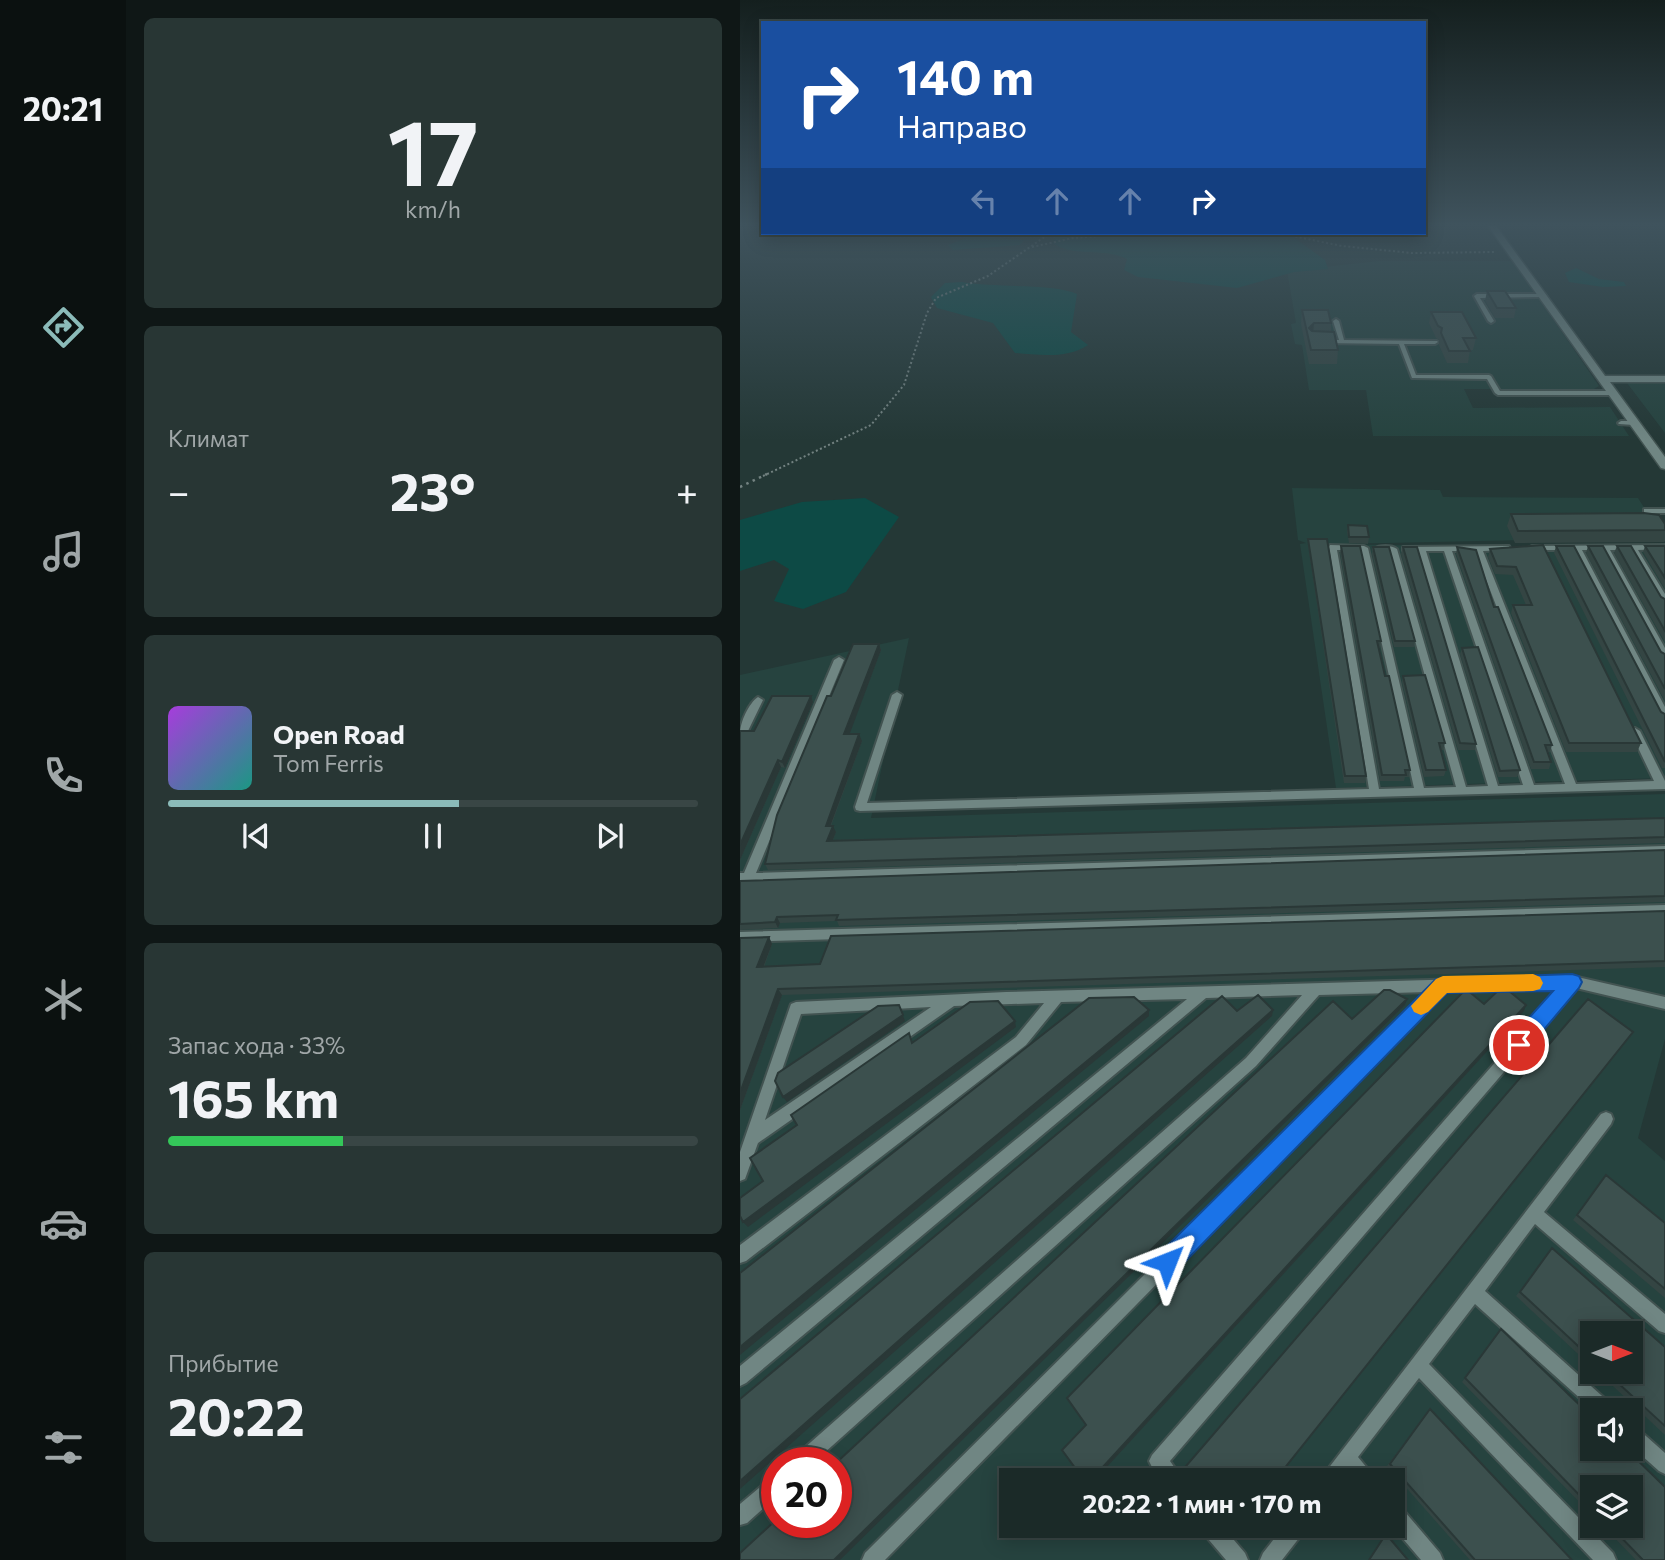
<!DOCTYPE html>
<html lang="ru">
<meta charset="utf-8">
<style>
body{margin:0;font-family:Commissioner,sans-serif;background:#283634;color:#f1f3f6;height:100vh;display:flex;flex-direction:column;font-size:26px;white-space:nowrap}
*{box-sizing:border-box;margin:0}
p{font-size:23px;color:#a0a7a8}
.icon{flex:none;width:38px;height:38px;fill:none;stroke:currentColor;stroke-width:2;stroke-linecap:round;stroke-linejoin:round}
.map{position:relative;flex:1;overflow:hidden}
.sheet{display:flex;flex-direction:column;gap:18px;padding:18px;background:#0f1716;width:614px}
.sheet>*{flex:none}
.guide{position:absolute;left:21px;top:21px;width:665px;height:214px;border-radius:0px;box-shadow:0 4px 18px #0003,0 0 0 2px #394645;background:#1a4fa0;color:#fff;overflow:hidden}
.needle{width:46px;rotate:90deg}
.tools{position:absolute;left:840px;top:1321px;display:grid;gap:14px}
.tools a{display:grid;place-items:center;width:63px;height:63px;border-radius:0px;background:#1b2a28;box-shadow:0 4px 18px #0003,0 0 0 2px #394645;font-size:35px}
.speed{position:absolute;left:21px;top:1447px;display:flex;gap:14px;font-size:35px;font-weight:700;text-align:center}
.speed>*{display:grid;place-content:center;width:91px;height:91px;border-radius:50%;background:#1b2a28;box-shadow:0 4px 18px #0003,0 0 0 2px #394645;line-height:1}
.speed .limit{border:10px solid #d22;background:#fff;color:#111}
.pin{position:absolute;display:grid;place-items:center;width:60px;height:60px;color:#fff;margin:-30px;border:4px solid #fff;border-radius:50%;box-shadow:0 2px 7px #0007}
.me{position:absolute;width:77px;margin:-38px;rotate:45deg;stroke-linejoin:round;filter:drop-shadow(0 0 5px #0008)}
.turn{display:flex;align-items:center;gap:24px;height:147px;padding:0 21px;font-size:32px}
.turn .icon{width:91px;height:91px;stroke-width:2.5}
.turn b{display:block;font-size:49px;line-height:60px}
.lanes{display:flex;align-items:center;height:66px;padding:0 21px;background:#0003;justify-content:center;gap:35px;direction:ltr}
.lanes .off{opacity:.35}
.big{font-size:52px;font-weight:700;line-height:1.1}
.sheet .widget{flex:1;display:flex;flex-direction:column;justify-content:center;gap:10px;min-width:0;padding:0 24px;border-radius:10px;background:#283634}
.sheet .dial{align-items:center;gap:0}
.dial b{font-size:91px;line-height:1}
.song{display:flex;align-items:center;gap:21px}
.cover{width:84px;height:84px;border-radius:10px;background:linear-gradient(135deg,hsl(280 70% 55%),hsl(170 70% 35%))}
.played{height:7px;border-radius:4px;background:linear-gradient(90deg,#8bbbb9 55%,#394645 55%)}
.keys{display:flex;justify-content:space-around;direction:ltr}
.heat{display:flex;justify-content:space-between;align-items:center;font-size:38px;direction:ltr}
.charge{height:10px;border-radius:5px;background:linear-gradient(90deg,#34c759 33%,#394645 0)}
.trip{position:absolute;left:259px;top:1468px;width:406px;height:70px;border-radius:0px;background:#1b2a28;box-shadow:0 4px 18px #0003,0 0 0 2px #394645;font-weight:700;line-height:70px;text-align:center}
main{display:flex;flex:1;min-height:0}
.tab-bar{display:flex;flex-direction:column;width:126px;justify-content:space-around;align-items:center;background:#0b1110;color:#a0a7a8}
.tab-bar .icon{width:49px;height:49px}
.tab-bar .on{color:#8bbbb9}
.tab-bar b{font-size:32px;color:#f1f3f6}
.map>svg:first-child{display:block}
.built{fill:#26433f;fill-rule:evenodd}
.green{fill:#0d4a45}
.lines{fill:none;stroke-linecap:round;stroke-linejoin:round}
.service-casing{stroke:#425351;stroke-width:4}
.minor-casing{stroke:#425351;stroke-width:3}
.path-far1{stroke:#738281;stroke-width:2;stroke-dasharray:2 2.5;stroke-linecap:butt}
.path{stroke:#738281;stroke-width:2.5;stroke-dasharray:2.5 4.5;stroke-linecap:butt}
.service{fill:#708683;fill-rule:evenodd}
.minor{fill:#708683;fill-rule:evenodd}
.wall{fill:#344543}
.shaded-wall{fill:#2a3837}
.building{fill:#3c504e;stroke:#2a3837;stroke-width:2}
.route{fill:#1a73e8;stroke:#114b97;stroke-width:2}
.slow{fill:#f59e0b}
</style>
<main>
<nav class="tab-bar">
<b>20:21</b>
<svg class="icon on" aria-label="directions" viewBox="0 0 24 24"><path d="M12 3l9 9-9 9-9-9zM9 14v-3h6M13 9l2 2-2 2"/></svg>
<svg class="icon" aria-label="music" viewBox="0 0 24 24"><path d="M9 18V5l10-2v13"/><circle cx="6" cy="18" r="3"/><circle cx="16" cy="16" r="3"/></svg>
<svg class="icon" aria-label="phone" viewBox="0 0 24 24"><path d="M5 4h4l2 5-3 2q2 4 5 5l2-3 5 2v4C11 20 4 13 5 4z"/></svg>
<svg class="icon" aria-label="climate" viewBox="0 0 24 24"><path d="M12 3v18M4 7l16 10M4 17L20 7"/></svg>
<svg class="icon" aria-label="car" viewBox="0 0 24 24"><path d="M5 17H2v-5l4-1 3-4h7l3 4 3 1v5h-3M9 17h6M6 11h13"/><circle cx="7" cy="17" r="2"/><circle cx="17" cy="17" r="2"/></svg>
<svg class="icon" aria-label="filters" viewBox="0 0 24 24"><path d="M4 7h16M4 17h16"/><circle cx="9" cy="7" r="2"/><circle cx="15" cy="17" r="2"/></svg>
</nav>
<section class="sheet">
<div class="widget dial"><b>17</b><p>km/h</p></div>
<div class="widget"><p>Климат</p>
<div class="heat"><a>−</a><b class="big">23°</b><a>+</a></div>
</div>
<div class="widget">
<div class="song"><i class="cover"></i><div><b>Open Road</b><p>Tom Ferris</p></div></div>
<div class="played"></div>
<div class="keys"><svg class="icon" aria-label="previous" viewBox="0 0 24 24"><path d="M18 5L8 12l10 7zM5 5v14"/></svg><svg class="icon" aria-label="pause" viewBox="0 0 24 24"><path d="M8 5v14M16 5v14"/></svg><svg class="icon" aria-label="next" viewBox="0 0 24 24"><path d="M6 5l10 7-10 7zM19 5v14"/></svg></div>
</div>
<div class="widget"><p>Запас хода · 33%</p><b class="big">165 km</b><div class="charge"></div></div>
<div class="widget"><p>Прибытие</p><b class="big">20:22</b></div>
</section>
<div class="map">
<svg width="925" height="1560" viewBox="0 0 925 1560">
<rect width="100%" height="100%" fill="#243836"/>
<!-- built -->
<path class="built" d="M639 261H771L776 267H781L800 293 797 296 859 386 854 389H724L733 408 870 407 889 436H633L626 390H569L562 345 555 344 551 324 556 323 547 271Z
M887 383H925V433Z
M552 488 700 490 703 497 898 498 923 537 599 544 925 551V778L596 788 560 544 566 543 558 540Z
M169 638 131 818 925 794V1039L898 1138 925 1161V1560H0V675ZM852 1334H891V1372H852ZM852 1410H891V1449H852ZM37 1463H96V1522H37ZM271 1480H653V1526H271ZM852 1488H891V1526H852Z"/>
<!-- green -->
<path class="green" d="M317 233 439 238 553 237 585 260 588 269 554 272 497 288 398 277 384 270 387 259C363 247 334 258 313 243Z
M231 236 284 240 280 245 213 250 208 245Z
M836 268 859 279 884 282 886 286 863 287 829 282 825 273Z
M222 282C253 288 314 283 337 294L331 332 348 345C327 359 299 355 275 353L253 323 197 308 191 297 205 283Z
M125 498 159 517 106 592 63 609 34 601 49 569 34 560 0 571V520L62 502Z"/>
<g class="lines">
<defs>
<path id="service" d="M805 294 807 297 740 298 754 321 751 323 748 321 734 296 737 294Z
M596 319 599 321 604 340 697 341 698 342 695 344H664L676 375H749L751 376 760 391H872L875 393 872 395H758L755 393 747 379 672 378 659 344 581 343 580 342 583 340H599L593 321Z
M881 421H894L897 423 894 425 879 424 878 423Z
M904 509H925V513H904Z
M590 545 624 546 628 548 684 788 716 787 650 551H635L634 549C639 545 652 545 657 549L726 787 748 786 678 551H663V547L769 546 770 548 766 550 743 551 836 784 914 781 890 731 895 728 900 731 925 781V789L120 811 116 810 115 807 152 695 157 692 162 695 127 803 629 789 589 547ZM597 550H621L674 788 639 789ZM686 551H704L783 785 758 786ZM712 551H735L825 784 794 785Z
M925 545V549L898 550 925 594V605L921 602 890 550H870L925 648V660L920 657 862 550H842L925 707V720L920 717 834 550H792L788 548 792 546Z
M99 657 104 660 16 873 925 846V854L0 883V873H4L94 660Z
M18 697 23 700 8 731 7 733 0 734C0 722 9 703 18 697Z
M925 905V915L0 942V932Z
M833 976 925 997V1009L836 988 430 1461 439 1474 442 1480H422L412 1467 409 1461 412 1455 820 988 705 991 145 1560H122L125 1553 688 992 579 995 516 1066 73 1463H51L54 1457 506 1058 562 995 466 998 6 1383 0 1386V1366L447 999 321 1002 286 1045 6 1261 0 1263V1245L276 1037 304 1003 214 1006 18 1143 5 1179 0 1181V1152L51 1004 56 1002 266 992ZM191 1007 25 1120 61 1014Z
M866 1112 871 1114 873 1119 871 1124 804 1212 925 1314V1333L919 1331 795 1224 745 1291 871 1404 874 1410H853L735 1304 689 1364 873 1553 876 1560H853L679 1378 618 1457 632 1474 635 1480H614L607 1472 601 1480H581L584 1474 861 1114Z
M891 1425 897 1428 925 1453V1474L919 1471 891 1446Z
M37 1475V1496L7 1523 0 1525V1504L31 1478Z
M653 1504 660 1506 700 1553 703 1560H681L652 1526Z
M461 1526H482L505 1553 508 1560H486L463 1533Z
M544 1526H565L563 1533 542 1560H520L523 1553Z"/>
<path id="minor" d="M746 223H754L865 376H925V382H870L925 457V469L921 468Z"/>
</defs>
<!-- service casing -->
<use href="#service" class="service-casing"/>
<!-- minor casing -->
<use href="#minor" class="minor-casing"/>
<!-- path-far1 -->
<path class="path-far1" d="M479 233 543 234 602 246 672 253 755 252
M292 247 333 238 402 233
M23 476 131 425 164 385 187 313 196 298 248 276 306 236 323 233"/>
<!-- path -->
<path class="path" d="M0 487 27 474"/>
<!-- service -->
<use href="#service" class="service"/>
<!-- minor -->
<use href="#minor" class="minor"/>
</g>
<!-- wall -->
<path class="wall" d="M747 291 776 308 774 318H755L745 301Z
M562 310 591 323V332L598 350 597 364H569L561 324Z
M691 312 736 338 733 350H730L728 363H707L699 345V340L696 338 689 323Z
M771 514 925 524V541L924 542 775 543 767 526Z
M608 525 629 537 628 544 609 543 607 532Z
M568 539 626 776 625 783H604L568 545Z
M803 545 901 743 897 752H826L771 613 773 605H786L773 575 755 574 748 557 750 549Z
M601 546 641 641 640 648H639L645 676 670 770 669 777H665L664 781H640L600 553Z
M816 546 921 712 925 714V768H922L814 553Z
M848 546 921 652 925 654V701L846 553Z
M877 546 921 597 925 599V642L874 553Z
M905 546H925V589L903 552Z
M633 547 675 641 674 647H654L632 554Z
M663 547 736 744 735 750H718L661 554Z
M717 547 754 607 812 745 810 752H807L811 762 809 769H791L716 554Z
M139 644 141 650 109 734 122 741 91 826 96 832 93 840 925 818V843L28 870 25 864 91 696Z
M722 648 780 770 777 777H758L720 654Z
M663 676 705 743 703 750H701L706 770 704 776 684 777 662 682Z
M71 696 73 702 45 768 41 767 0 860V731H14Z
M925 850V902L99 926 97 921 40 923 38 928 0 930V881Z
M925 912V967L42 995 0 1110V938L29 937 32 944 24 967Z
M866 1175 925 1223V1298L833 1220Z
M812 1248 925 1347V1435L858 1372H891L852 1334V1367L776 1296Z
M758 1333 925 1560H896L863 1526H891L852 1488V1515L722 1382Z
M690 1409 832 1560H730L647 1466Z"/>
<!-- shaded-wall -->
<path class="shaded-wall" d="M574 323 573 337 569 328Z
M139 644 141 650 107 741 104 734Z
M71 696 73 702 45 768 42 762Z
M119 734 122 741 88 832 86 826Z
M38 760 41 767 0 860V845Z
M93 826 96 832 90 847 87 841Z
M37 917 40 923 38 928 35 922Z
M29 937 32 944 21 973 17 967Z
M38 989 42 995 0 1110V1093Z
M667 999 665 1005 100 1560H94Z
M159 1005 165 1021 47 1102 43 1097Z
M786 1005 784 1011 355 1480H351Z
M409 1010V1016L0 1355V1347Z
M533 1010 532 1016 0 1489V1481Z
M275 1021 276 1027 8 1227 3 1222Z
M893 1032 536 1480H535Z"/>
<!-- building -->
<path class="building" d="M747 291H765L776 308H757Z
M562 310H588L591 323H574L569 328 572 331 594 332 598 350H571Z
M691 312H722L736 338H723L730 351H709L701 333 702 328 698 326Z
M904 513 919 515 925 524V530L778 531 771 514Z
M608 525 627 526 629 537H609Z
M568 539H587L626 776H605Z
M803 545 901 743H829L773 605H792L776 567 757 566 750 549Z
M601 546H620L641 641H637L645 676H649L670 770H665L666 775H642Z
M816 546H834L921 712 925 714V762Z
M848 546H863L921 652 925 654V689Z
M877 546H891L921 597 925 599V631Z
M905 546H925V578Z
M633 547H649L675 641H655Z
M663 547H677L736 744 720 743Z
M717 547 736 550 754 607H758L812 745H805L811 762H794Z
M113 644H139L104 734H119L86 826H93L87 841 925 818V837L25 864 37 815 87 696H91Z
M738 647 780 770 760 771 722 648Z
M685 675 705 743H699L706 770H686L663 676Z
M32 696H71L42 762 38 760 0 845V731H14Z
M925 850V896L96 920 98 915 37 917 35 922 0 924V881Z
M925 911V961L38 989 0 1093V938L29 937 17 967 80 964 91 936Z
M763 986 786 1005 351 1480H344L322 1450 346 1425 327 1398 726 989 744 1004Z
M644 990H650L667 999 94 1560H0V1553L37 1519V1522H96V1463L593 1001 612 1019Z
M518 995 533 1010 0 1481V1399L482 996 497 1011Z
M394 997 409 1010 0 1347V1273L349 998Z
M848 999 893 1032 535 1480H456L446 1466Z
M258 1001 275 1021 3 1222 0 1216V1198L23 1181 10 1158 57 1125 51 1115 169 1033 172 1043 230 1002Z
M159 1005 163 1015 43 1097 35 1081 38 1073 138 1006Z
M866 1175 925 1223V1289L837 1215Z
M812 1248 925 1347V1426L866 1372H891V1334H852V1359L780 1292Z
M761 1329 852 1417V1449H886L925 1487V1560H903L870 1526H891V1488H852V1508L725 1378Z
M690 1409 832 1560H735L650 1464Z
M491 1526H498L494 1531Z
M646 1534 668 1560H629Z"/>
<!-- sky -->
<linearGradient id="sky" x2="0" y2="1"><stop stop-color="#141f1e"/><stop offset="0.51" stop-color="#3f535d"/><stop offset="1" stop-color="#3f535d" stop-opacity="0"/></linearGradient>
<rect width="925" height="441" fill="url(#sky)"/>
<!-- route -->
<path class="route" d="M832 974 839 976 842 982 839 988 786 1051 779 1054 771 1051 768 1045 771 1038 813 991 707 993 436 1271 427 1274 419 1271 415 1262 419 1254 696 979Z"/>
<!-- slow -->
<path class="slow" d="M793 974 800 977 803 983 800 989 793 991 707 993 688 1012 681 1015 674 1012 671 1006 696 979 703 976Z"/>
</svg>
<div class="tools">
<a><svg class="needle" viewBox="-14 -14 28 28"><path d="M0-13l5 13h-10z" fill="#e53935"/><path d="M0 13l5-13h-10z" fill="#a0a7a8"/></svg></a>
<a><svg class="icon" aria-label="sound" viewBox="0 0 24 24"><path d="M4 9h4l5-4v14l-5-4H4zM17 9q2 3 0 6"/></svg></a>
<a><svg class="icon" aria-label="layers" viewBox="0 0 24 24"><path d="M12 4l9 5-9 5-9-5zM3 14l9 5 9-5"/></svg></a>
</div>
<div class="speed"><div class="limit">20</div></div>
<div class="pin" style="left:779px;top:1045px;background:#d93025"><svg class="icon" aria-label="arrive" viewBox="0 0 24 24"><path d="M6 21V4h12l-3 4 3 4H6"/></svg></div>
<svg class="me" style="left:427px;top:1262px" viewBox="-20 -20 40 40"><path d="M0-17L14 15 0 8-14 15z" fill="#1a73e8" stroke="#fff" stroke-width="4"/></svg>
<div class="trip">20:22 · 1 мин · 170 m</div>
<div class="guide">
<div class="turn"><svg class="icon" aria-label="right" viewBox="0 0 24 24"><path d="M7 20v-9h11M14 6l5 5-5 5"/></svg><div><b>140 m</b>Направо</div></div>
<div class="lanes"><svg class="icon off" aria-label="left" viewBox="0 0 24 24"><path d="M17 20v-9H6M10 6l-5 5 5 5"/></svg><svg class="icon off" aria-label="ahead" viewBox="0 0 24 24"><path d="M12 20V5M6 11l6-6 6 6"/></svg><svg class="icon off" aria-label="ahead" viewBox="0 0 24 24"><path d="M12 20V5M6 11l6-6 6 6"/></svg><svg class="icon" aria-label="right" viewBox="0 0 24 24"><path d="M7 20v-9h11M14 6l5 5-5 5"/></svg></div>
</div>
</div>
</main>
